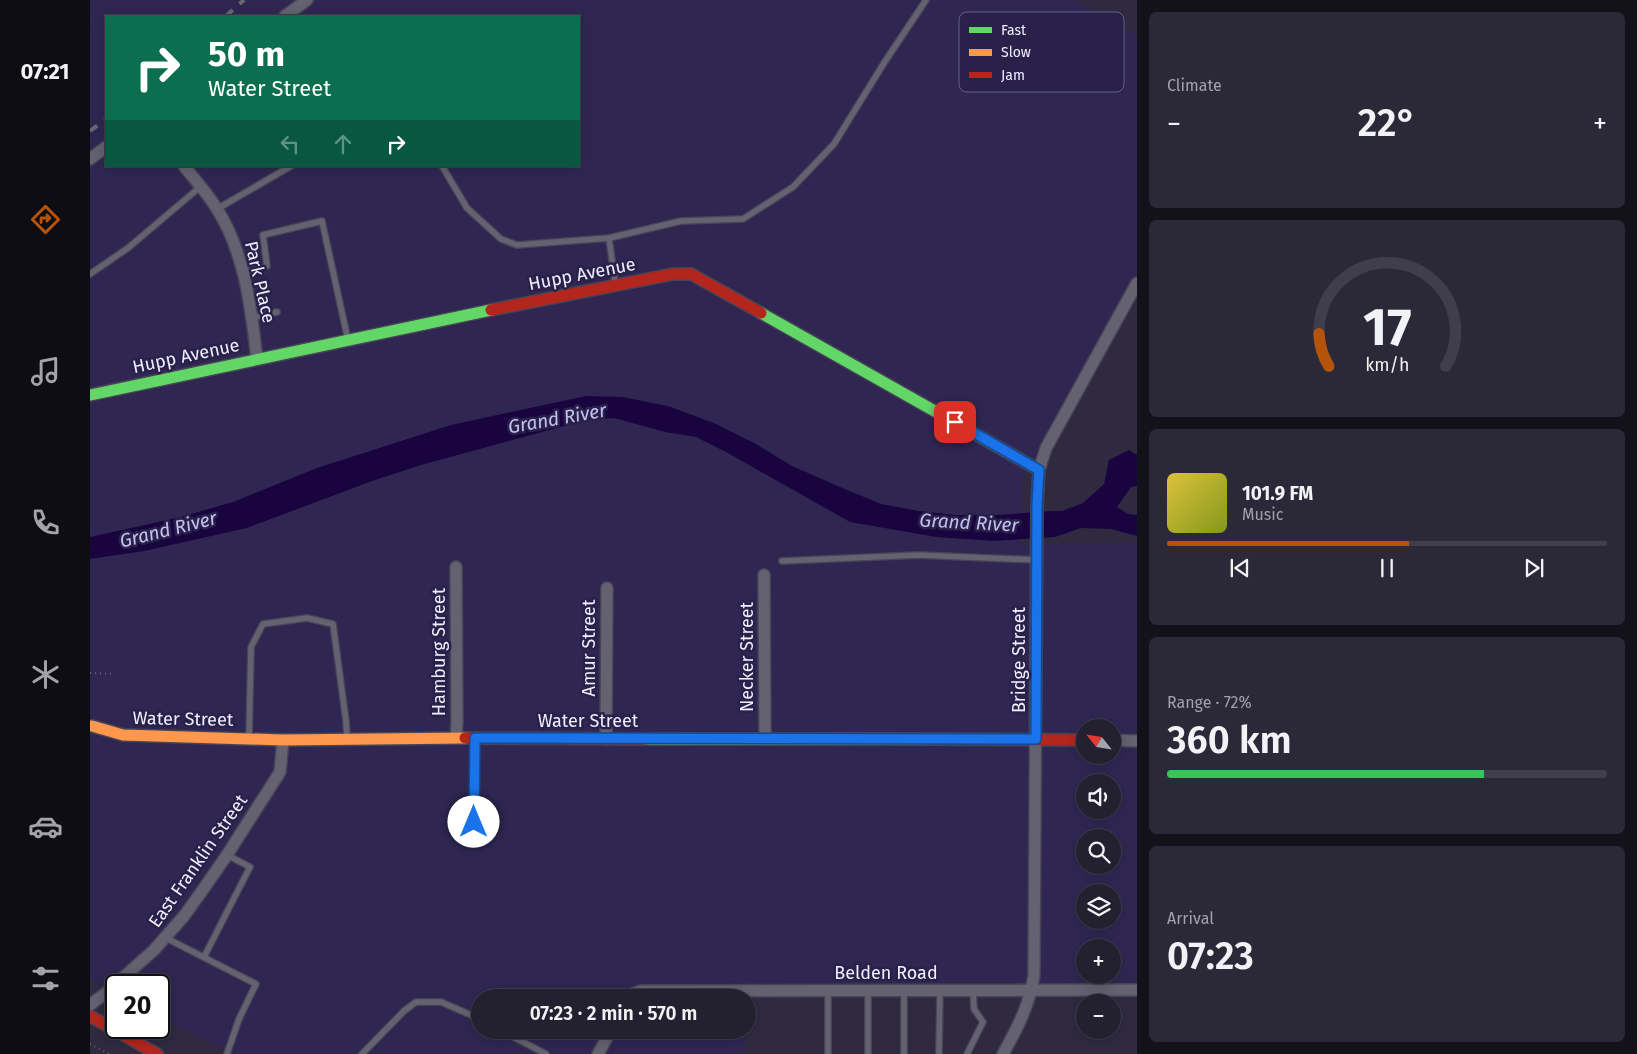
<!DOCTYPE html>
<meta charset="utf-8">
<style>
body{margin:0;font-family:"Fira Sans",sans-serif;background:#2b2838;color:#f1f3f6;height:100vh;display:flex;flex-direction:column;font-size:19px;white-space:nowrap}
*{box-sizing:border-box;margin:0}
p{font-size:16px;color:#a3a3ab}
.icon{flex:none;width:28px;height:28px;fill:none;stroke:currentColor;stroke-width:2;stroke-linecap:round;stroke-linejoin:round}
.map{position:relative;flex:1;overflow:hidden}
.sheet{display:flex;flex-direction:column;gap:12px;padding:12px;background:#13121a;width:500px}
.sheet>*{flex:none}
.guide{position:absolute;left:15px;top:15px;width:475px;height:152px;border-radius:0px;box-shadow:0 2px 12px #0003,0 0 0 1px #403e4c;background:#0b6e4f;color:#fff;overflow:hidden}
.needle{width:32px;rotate:300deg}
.buttons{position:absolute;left:986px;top:719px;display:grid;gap:10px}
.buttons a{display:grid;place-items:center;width:45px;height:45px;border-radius:50%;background:#232030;box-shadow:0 2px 12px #0003,0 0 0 1px #403e4c;font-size:25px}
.speed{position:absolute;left:15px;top:974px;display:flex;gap:10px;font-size:25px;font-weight:700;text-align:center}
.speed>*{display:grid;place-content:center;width:65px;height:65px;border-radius:50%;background:#232030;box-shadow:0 2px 12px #0003,0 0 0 1px #403e4c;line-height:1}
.speed .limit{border:2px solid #111;border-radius:8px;background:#fff;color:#111}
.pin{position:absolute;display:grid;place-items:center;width:42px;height:42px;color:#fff;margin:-21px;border-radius:10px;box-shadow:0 2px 8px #0006}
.me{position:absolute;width:55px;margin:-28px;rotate:0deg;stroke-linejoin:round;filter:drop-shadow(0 0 4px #0008)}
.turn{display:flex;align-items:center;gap:18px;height:105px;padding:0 20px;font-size:22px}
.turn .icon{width:65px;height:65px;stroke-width:2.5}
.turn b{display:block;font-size:35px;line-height:42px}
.lanes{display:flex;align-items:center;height:48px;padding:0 20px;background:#0003;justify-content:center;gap:25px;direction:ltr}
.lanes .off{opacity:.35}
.big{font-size:38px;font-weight:600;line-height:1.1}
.sheet .tile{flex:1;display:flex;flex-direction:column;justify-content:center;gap:8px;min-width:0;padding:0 18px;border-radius:8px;background:#2b2838}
.sheet .dial{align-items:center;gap:0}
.dial svg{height:130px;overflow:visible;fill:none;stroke:#403e4c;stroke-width:7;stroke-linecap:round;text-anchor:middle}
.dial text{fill:#f1f3f6;stroke:none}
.song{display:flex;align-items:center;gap:15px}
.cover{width:60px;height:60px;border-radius:8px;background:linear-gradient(135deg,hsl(50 70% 55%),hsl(70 70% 35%))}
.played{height:5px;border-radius:2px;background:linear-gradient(90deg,#b45309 55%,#403e4c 55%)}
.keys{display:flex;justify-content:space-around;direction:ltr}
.heat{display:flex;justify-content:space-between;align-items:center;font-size:28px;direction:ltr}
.charge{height:8px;border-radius:4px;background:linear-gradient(90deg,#34c759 72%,#403e4c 0)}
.trip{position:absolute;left:381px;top:989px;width:285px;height:50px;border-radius:25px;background:#232030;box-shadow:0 2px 12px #0003,0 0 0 1px #403e4c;font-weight:600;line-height:50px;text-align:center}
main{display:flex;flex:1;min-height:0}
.tab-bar{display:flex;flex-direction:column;width:90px;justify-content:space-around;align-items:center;background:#0e0d13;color:#a3a3ab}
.tab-bar .icon{width:35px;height:35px}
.tab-bar .active{color:#b45309}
.tab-bar b{font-size:22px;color:#f1f3f6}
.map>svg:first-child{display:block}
.built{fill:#2f2752;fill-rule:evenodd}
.water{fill:#190440}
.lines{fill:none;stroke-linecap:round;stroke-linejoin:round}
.lane-casing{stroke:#474455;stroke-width:8}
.street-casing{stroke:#474455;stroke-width:14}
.fast-casing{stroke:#474455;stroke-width:14}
.slow-casing{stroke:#474455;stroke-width:14}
.jam-casing{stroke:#474455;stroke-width:14}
.path{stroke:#676573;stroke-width:2;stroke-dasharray:1 4;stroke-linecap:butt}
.lane{stroke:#646171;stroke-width:5.5}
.street{stroke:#646171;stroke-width:11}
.fast{stroke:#63d668;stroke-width:11}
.slow{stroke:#ff974d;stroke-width:11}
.jam{stroke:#b3261e;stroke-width:11}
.rail{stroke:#696676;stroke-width:4;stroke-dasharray:9 9;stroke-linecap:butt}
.route-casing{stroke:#114b97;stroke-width:12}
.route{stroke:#1a73e8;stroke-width:9}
.labels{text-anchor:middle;stroke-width:5;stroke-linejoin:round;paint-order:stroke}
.street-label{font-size:18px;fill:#f0efff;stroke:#292149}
.water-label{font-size:19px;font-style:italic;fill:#c6c1f2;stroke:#292149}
.key{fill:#292149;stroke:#655f80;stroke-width:1}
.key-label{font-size:14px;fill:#f0efff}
</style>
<main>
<nav class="tab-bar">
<b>07:21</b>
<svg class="icon active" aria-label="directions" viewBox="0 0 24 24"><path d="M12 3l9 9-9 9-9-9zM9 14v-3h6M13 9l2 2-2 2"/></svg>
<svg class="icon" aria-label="music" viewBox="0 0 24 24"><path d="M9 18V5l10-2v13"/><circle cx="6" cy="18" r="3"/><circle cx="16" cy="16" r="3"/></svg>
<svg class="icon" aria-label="phone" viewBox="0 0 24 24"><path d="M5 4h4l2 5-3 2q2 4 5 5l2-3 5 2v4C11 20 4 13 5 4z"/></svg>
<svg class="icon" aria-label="climate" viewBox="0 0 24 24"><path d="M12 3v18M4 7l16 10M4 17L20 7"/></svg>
<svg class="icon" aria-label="car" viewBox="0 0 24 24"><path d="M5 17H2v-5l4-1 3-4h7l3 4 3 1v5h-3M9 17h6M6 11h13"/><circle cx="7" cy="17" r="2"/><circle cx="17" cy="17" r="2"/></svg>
<svg class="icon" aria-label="filters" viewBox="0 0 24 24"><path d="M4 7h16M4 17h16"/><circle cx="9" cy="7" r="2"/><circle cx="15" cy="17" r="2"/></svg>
</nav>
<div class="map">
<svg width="1047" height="1054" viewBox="0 0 1047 1054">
<rect width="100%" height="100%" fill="#2f2a40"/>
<!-- built -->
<path class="built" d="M0 0H983L1047 35V298L932 479 931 545 1047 543V996L390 998V1030H655V1054H143L69 1017V985H26V994L0 979ZM16 16H489V166H16ZM995 728H1022V755H995ZM995 782H1022V810H995ZM995 838H1022V865H995ZM995 892H1022V920H995ZM995 948H1022V975H995Z"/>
<!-- water -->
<path class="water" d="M496 396 532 397 578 406 624 423 666 444 702 466 750 487 791 504 829 511 865 515H908L960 511H972L993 503 1014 484 1019 460 1039 450 1047 455V486L1041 487 1027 507 1038 514 1047 515V536L1021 529 991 528 965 537 904 541 846 537 760 522 636 452 606 437 575 432 524 418 496 420 331 465 282 481 157 528 54 551 0 559V537L91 517 143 502 227 468 361 425Z"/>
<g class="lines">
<defs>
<path id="lane" d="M352 166 377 208 411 239 427 245 519 238
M127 209 201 166
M153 272 177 266 173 235 232 221 258 340
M0 274 38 248 110 187
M525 283 519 238 591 221 653 219 703 187 744 144 794 63 836 0
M162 318 187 312
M692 561 829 555 947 560
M159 739 161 647 173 624 217 618 243 624 256 721 257 738
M384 822 385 739
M76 938 166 984 149 1019 137 1054
M114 957 160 867 137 855
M778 990V1054
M410 1030 456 1054
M272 1054 314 1011 326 1002H351L390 1019
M738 1054V990
M814 1054V990
M849 1054 850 990
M877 1054 893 1022 884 1009 883 990"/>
<path id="street" d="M195 16 217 0
M0 159 16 147
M94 166C105 180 118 194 127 209 155 253 161 308 167 359
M366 567 367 722 366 738
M674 575 675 738
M516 739 517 588
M1022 740 1047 741
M539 998 545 993 551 991 1047 990
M0 1005 17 992 64 950 94 916 112 891 137 855 190 772 193 740
M508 1054 521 1030
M913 1054C927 1029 940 1004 944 975L947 505 949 470 956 448 1047 283"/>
<path id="fast" d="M671 313 949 470
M0 395 401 310
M556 739H838"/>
<path id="slow" d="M2 726 33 735 193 740 375 738"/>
<path id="jam" d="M401 310 583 274H601L671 313
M375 738 556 739
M838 739 995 740
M0 1016 67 1054"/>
</defs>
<!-- lane casing -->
<use href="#lane" class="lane-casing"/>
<!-- street casing -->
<use href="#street" class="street-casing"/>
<!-- fast casing -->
<use href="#fast" class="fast-casing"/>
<!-- slow casing -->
<use href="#slow" class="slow-casing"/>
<!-- jam casing -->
<use href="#jam" class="jam-casing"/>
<!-- path -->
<path class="path" d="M0 673 25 674
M0 1044 19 1054"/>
<!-- lane -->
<use href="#lane" class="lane"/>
<!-- street -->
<use href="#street" class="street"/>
<!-- fast -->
<use href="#fast" class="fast"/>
<!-- slow -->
<use href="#slow" class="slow"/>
<!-- jam -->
<use href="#jam" class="jam"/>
<!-- rail -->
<path class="rail" d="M136 16 154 0
M0 131 16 119"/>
</g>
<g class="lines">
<defs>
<path id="route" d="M384 822 385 738 946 739 947 505 949 470 865 422"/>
</defs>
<!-- route casing -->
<use href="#route" class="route-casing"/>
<!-- route -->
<use href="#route" class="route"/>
</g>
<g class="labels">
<!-- street labels -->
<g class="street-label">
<text transform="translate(492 274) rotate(-11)" y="6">Hupp Avenue</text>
<text transform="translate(170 282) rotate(77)" y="6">Park Place</text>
<text transform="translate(96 356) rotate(-12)" y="6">Hupp Avenue</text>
<text transform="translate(499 648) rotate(-90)" y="6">Amur Street</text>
<text transform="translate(349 652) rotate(-90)" y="6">Hamburg Street</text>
<text transform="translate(657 657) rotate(-90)" y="6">Necker Street</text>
<text transform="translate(929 660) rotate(-90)" y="6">Bridge Street</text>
<text transform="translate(93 719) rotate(1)" y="6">Water Street</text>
<text x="498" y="727">Water Street</text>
<text transform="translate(108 861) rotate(-55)" y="6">East Franklin Street</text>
<text x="796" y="979">Belden Road</text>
</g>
<!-- water labels -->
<g class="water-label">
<text transform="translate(467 418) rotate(-10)" y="7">Grand River</text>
<text transform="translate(879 522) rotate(3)" y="7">Grand River</text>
<text transform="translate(78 529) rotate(-14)" y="7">Grand River</text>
</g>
</g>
<!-- legend -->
<rect x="869" y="12" width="165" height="80" rx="8" class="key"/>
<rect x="879" y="27" width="23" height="6" fill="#63d668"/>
<rect x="879" y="49" width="23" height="7" fill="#ff974d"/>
<rect x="879" y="72" width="23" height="6" fill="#b3261e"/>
<g class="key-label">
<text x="911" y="35">Fast</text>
<text x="911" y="57">Slow</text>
<text x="911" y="80">Jam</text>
</g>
</svg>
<div class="buttons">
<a><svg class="needle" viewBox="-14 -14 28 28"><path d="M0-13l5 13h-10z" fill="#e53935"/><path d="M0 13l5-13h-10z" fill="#a3a3ab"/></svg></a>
<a><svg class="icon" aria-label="sound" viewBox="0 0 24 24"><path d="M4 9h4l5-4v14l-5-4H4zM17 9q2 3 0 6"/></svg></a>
<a><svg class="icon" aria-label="search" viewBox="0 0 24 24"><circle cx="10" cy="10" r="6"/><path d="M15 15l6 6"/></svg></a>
<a><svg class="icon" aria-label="layers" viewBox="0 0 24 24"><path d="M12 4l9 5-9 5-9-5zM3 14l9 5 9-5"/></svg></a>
<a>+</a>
<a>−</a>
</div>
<div class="speed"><div class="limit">20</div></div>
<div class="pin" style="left:865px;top:422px;background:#d93025"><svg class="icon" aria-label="arrive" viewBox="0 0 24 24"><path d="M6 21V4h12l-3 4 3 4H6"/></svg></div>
<svg class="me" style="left:384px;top:822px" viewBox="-20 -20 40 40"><circle r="19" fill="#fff"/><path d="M0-13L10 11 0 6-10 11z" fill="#1a73e8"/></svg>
<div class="trip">07:23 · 2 min · 570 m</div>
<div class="guide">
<div class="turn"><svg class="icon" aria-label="right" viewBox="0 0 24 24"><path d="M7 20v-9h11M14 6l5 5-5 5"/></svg><div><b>50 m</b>Water Street</div></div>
<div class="lanes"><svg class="icon off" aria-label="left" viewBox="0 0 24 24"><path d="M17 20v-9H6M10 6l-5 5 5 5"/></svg><svg class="icon off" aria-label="ahead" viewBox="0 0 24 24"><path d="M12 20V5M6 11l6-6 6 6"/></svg><svg class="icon" aria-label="right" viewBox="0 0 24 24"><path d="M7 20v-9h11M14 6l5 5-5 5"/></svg></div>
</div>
</div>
<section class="sheet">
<div class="tile"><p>Climate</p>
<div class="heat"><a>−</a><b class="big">22°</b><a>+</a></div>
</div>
<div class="tile dial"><svg viewBox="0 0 100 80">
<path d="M14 69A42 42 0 1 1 86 69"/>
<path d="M14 69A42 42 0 0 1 8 49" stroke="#b45309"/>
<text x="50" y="56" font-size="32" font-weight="700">17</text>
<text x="50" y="72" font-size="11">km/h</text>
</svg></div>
<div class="tile">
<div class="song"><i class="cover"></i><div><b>101.9 FM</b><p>Music</p></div></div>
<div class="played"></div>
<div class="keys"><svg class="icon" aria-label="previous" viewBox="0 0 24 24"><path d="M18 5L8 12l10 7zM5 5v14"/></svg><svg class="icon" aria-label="pause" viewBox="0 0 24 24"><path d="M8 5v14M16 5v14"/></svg><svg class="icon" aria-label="next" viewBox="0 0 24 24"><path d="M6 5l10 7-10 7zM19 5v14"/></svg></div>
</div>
<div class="tile"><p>Range · 72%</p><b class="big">360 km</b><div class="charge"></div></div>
<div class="tile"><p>Arrival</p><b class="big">07:23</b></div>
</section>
</main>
